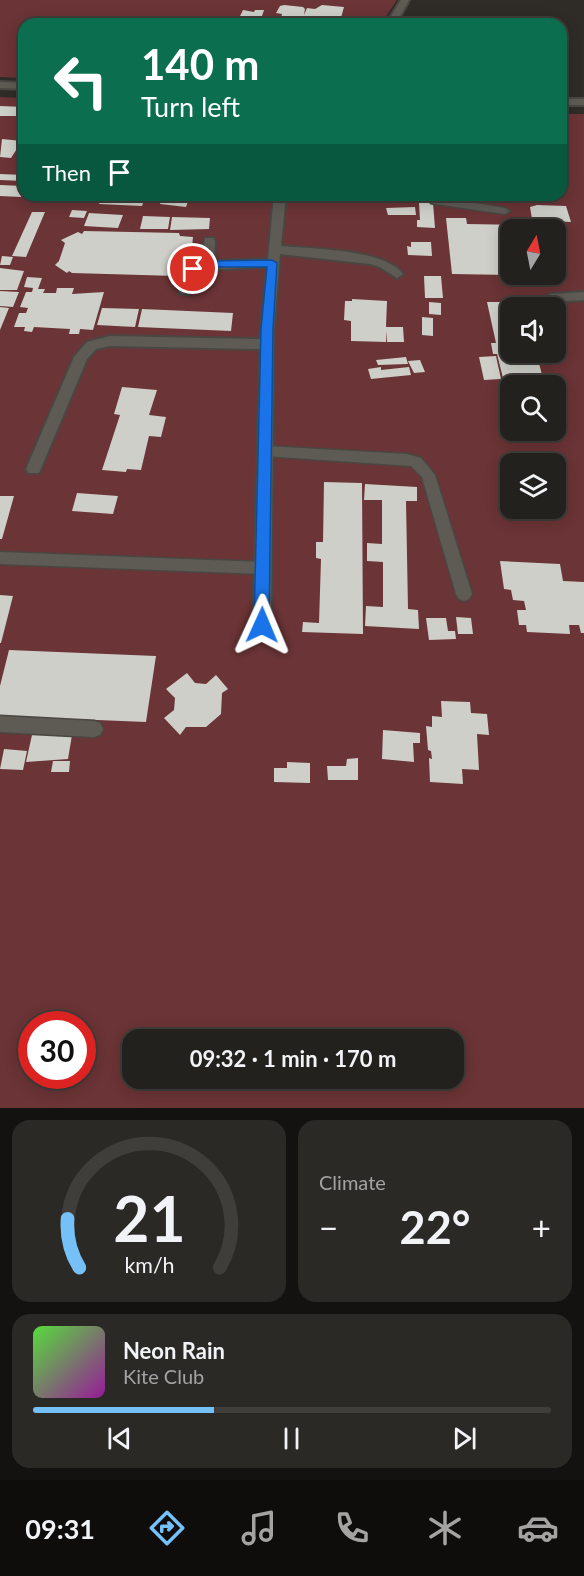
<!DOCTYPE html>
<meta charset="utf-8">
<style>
body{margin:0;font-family:Lato,sans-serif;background:#2b2926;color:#f1f3f6;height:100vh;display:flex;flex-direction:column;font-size:22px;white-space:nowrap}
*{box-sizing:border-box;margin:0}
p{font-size:20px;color:#a3a3a4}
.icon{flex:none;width:33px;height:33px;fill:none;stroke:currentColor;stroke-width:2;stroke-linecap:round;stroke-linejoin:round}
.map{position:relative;height:1108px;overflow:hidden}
.drawer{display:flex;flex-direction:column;gap:12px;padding:12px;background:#131210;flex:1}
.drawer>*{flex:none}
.top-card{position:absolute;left:18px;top:18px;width:549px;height:183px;border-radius:18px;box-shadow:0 3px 15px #0003,0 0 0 2px #403e3b;background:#0b6e4f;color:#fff;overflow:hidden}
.needle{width:39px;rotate:10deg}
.fabs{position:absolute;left:500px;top:219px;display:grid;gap:12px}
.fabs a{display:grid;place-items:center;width:66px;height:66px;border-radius:12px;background:#23211d;box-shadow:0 3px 15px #0003,0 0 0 2px #403e3b;font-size:30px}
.speed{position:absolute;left:18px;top:1011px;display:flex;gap:12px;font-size:30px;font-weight:700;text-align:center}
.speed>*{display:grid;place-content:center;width:78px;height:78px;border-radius:50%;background:#23211d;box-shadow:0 3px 15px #0003,0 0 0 2px #403e3b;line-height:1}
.speed .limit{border:9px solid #d22;background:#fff;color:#111}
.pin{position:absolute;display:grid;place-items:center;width:51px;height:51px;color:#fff;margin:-26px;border:3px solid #fff;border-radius:50%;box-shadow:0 2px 6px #0007}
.me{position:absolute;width:66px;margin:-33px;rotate:1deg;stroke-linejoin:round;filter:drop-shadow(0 0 4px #0008)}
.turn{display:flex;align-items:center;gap:21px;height:126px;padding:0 24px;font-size:27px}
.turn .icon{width:78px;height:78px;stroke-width:2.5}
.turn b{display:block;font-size:42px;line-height:51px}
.then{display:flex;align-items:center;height:57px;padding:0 24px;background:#0003;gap:12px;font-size:22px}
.big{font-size:45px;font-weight:700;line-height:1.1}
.drawer .tile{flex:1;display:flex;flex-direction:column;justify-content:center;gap:9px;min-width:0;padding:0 21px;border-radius:18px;background:#2b2926}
.drawer .dial{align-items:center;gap:0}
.dial svg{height:156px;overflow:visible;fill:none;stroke:#403e3b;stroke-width:7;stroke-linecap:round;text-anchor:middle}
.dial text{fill:#f1f3f6;stroke:none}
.song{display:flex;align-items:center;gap:18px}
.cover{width:72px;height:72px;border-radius:9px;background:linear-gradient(135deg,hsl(110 70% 55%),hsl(300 70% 35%))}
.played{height:6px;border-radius:3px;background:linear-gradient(90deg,#75c0f6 35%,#403e3b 35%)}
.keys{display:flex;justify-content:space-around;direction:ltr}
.heat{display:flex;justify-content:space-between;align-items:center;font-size:33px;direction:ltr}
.drawer .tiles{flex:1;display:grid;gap:12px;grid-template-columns:1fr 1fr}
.tile:last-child{grid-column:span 2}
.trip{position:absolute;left:122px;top:1029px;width:342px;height:60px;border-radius:18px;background:#23211d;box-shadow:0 3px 15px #0003,0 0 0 2px #403e3b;font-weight:700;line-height:60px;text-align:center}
.menu{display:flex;height:96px;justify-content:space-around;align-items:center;background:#0e0d0c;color:#a3a3a4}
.menu .icon{width:42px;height:42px}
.menu .selected{color:#75c0f6}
.menu b{font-size:27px;color:#f1f3f6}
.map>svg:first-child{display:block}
.green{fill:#6b3436;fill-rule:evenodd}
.building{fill:#cecfc8}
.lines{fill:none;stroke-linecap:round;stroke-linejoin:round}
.service-casing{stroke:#4a4743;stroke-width:3}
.minor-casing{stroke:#4a4743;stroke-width:4}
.service{fill:#5e5b55;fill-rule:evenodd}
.minor{fill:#5e5b55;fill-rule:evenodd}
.route{fill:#1a73e8;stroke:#114b97;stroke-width:1.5}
</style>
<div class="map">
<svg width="584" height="1108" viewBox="0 0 584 1108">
<rect width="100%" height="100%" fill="#2f2c27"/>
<!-- green -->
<path class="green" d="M0 0H397L381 24H24V78L0 77Z
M0 97 24 98V195H561V114H584V1108H0ZM510 230H555V274H510ZM510 308H555V352H510ZM510 386H555V430H510ZM510 464H555V508H510ZM32 1024H82V1076H32ZM132 1040H453V1078H132Z"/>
<!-- building -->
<path class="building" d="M322 5 344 7 341 18 334 17 330 18 329 21 321 22 312 21 313 19 309 21 292 17 281 18 282 14 276 13 280 6 284 5 303 7 305 9 304 15 307 8 315 9Z
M243 10 254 12 255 10H264L261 19 242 18 240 16Z
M0 106 24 107V116H0Z
M2 139 22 141 11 158 0 157Z
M0 174 24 175V181L0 180Z
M0 185 24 186V190L21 197 0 196Z
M103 195H110L145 197 142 206 99 204Z
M163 195H190L186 207 160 204Z
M419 203H433L435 228 417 227V220H420Z
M537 205 566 206 571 222 550 221V226L533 225 530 207Z
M415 207 416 215H388L386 208Z
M72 210 87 211 84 218 69 217Z
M32 212H45L26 257 12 256Z
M89 213 123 215 118 228 84 226Z
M143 216 170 217 168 229H140Z
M172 217 210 218 209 229 170 230Z
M446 218H466L467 224 525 225 526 230H510V275L452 274Z
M84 231 179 233 180 236 193 237 190 267 176 276 72 273 69 271 67 273 55 265 59 261 65 243 61 240 78 232 82 234Z
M411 242H431L432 256 408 255 407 246 411 247Z
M2 256 13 257 10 265H0Z
M0 268 24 271 17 290H0Z
M424 276H441L443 298H425Z
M27 277 42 278 38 289H45L43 293H56L57 288H74L72 294 104 292 93 330 80 329 79 334H69L70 329 34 327 32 332 24 331 25 327H14L19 313H26L28 308 20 307 26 292H32L33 288 24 287Z
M0 291 19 292 13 307 0 306Z
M352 299 387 301 386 327H403L404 342H387V331L386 342 351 341V321L344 320 345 301H352Z
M429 302 441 303V315L429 314Z
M487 302H522L524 308H510V352H536L545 386H510V394H507L497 354H493L491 343H496Z
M0 307 9 308 0 330Z
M102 308 139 309 135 327 97 325Z
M142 309 233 313 231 331 138 327Z
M422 317 433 318V336L422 335Z
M496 356 501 379 484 380 479 357Z
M406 357 408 364 378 365 376 360Z
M420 360 425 372 414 373 408 361Z
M381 367V370L409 367 411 375 371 379 368 369Z
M122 387 157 390 149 415 166 417 161 437 149 436 141 470 127 469 126 472 102 470 120 415 114 414Z
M324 482 362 483 363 634 302 632 303 622 319 623 321 559 316 558V542H323Z
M365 484 417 487V501H406L408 609 418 610 419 629 365 626 366 606 383 607V562L367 561V543L382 544V500H364Z
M77 493 118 496 113 514 72 511Z
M0 496H14L2 539H0Z
M500 561 560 564 563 581 584 582V633H581L579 625H569L570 634 527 632 526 625H519L517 610H526L524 601 513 600 511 590 504 589Z
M0 595 13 596 1 643H0Z
M456 617 471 618 473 634H458Z
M426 618H446L448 631H455L456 639 429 640Z
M9 650 156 656 146 722 0 716V686Z
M187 673 195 683 206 684 216 675 228 689 222 693 221 714 206 727H186L180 735 164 718 174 710 175 698 166 689Z
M441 701 470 702 471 713 487 714 489 735 477 734 479 770 462 769 463 784 430 782 429 758 432 759 431 751 428 750 426 726 432 727V716L442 717Z
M383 730 420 733V743H413L414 762 382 759Z
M32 735H72L68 759 26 762Z
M4 749 27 751 23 770 0 769Z
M358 758V780H328L327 766H346L347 759Z
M53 761H70L69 772H51Z
M287 762 310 763V783L274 782V768H287Z"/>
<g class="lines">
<defs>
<path id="service" d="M427 195 505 208 510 211 505 214 435 204 431 203Z
M265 446 407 454 421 458 435 475 472 594 469 599 464 601 459 599 456 594 422 477 411 466 265 456 258 451Z
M0 552 263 562 268 563 271 568 268 573 263 574 0 564Z
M0 716 94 721 100 723 103 729 100 735 94 737 0 732Z"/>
<path id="minor" d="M401 0H409L396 24H386Z
M0 82 24 83V89L0 88Z
M561 99H584V105H561Z
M274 195H286L281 246C312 249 384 249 403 274L397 278 380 267 370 264 280 254 274 329 271 625 268 630 262 633 256 630 253 625 260 349 110 346 96 349 87 359 39 473H29L26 469 74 357 87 342 110 336 260 339 267 267 202 270 196 276 190 294H180L179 291 189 268 202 262 205 238H213L215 241 214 261 268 259Z
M584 292V300L550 302 544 298 550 294Z"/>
</defs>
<!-- service casing -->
<use href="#service" class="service-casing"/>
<!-- minor casing -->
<use href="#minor" class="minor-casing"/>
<!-- service -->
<use href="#service" class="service"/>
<!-- minor -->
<use href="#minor" class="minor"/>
</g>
<!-- route -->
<path class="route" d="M272 260 277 263 273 329 269 625 267 630 262 632 256 630 254 625 261 329 267 267H209L193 272 188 269 208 261Z"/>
</svg>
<div class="fabs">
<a><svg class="needle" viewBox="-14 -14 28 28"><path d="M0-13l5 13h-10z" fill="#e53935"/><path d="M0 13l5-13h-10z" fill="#a3a3a4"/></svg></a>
<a><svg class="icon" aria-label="sound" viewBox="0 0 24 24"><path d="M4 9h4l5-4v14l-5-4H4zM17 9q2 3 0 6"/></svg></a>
<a><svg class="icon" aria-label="search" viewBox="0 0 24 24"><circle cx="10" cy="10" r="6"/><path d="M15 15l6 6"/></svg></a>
<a><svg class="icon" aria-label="layers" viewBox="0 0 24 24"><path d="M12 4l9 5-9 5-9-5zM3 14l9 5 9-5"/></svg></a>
</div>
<div class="speed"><div class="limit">30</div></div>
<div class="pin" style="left:193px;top:269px;background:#d93025"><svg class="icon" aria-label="arrive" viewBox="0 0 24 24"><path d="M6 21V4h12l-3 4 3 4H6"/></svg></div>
<svg class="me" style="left:262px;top:625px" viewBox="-20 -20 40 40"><path d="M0-17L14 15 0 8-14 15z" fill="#1a73e8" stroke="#fff" stroke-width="4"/></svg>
<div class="trip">09:32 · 1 min · 170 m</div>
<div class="top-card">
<div class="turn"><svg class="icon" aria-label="left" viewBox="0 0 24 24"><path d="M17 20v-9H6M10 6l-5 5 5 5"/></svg><div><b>140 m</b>Turn left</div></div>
<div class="then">Then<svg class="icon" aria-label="arrive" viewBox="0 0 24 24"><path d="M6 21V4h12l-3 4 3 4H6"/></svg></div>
</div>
</div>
<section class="drawer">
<div class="tiles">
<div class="tile dial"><svg viewBox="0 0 100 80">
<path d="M14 69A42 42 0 1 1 86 69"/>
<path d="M14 69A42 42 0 0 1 8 44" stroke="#75c0f6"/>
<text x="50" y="56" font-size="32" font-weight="700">21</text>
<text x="50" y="72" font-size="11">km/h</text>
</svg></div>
<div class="tile"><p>Climate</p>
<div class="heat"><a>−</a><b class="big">22°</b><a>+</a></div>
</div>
<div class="tile">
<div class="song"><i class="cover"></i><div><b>Neon Rain</b><p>Kite Club</p></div></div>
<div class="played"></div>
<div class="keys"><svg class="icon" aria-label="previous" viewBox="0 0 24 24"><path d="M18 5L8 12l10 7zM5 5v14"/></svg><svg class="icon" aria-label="pause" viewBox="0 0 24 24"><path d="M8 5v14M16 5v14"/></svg><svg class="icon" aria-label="next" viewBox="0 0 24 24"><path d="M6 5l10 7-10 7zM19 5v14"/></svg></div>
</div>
</div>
</section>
<nav class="menu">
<b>09:31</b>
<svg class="icon selected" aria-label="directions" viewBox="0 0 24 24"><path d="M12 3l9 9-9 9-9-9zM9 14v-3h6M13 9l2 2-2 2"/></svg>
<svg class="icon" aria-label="music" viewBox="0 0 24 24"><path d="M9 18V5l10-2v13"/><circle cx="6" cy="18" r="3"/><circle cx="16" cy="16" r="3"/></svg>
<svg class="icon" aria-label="phone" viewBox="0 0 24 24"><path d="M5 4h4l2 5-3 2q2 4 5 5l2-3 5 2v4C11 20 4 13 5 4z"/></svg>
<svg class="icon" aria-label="climate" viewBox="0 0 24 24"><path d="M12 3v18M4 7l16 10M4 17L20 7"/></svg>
<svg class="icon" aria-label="car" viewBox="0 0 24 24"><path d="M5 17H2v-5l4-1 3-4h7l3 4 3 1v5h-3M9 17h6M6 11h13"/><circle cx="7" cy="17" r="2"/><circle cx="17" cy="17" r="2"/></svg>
</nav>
